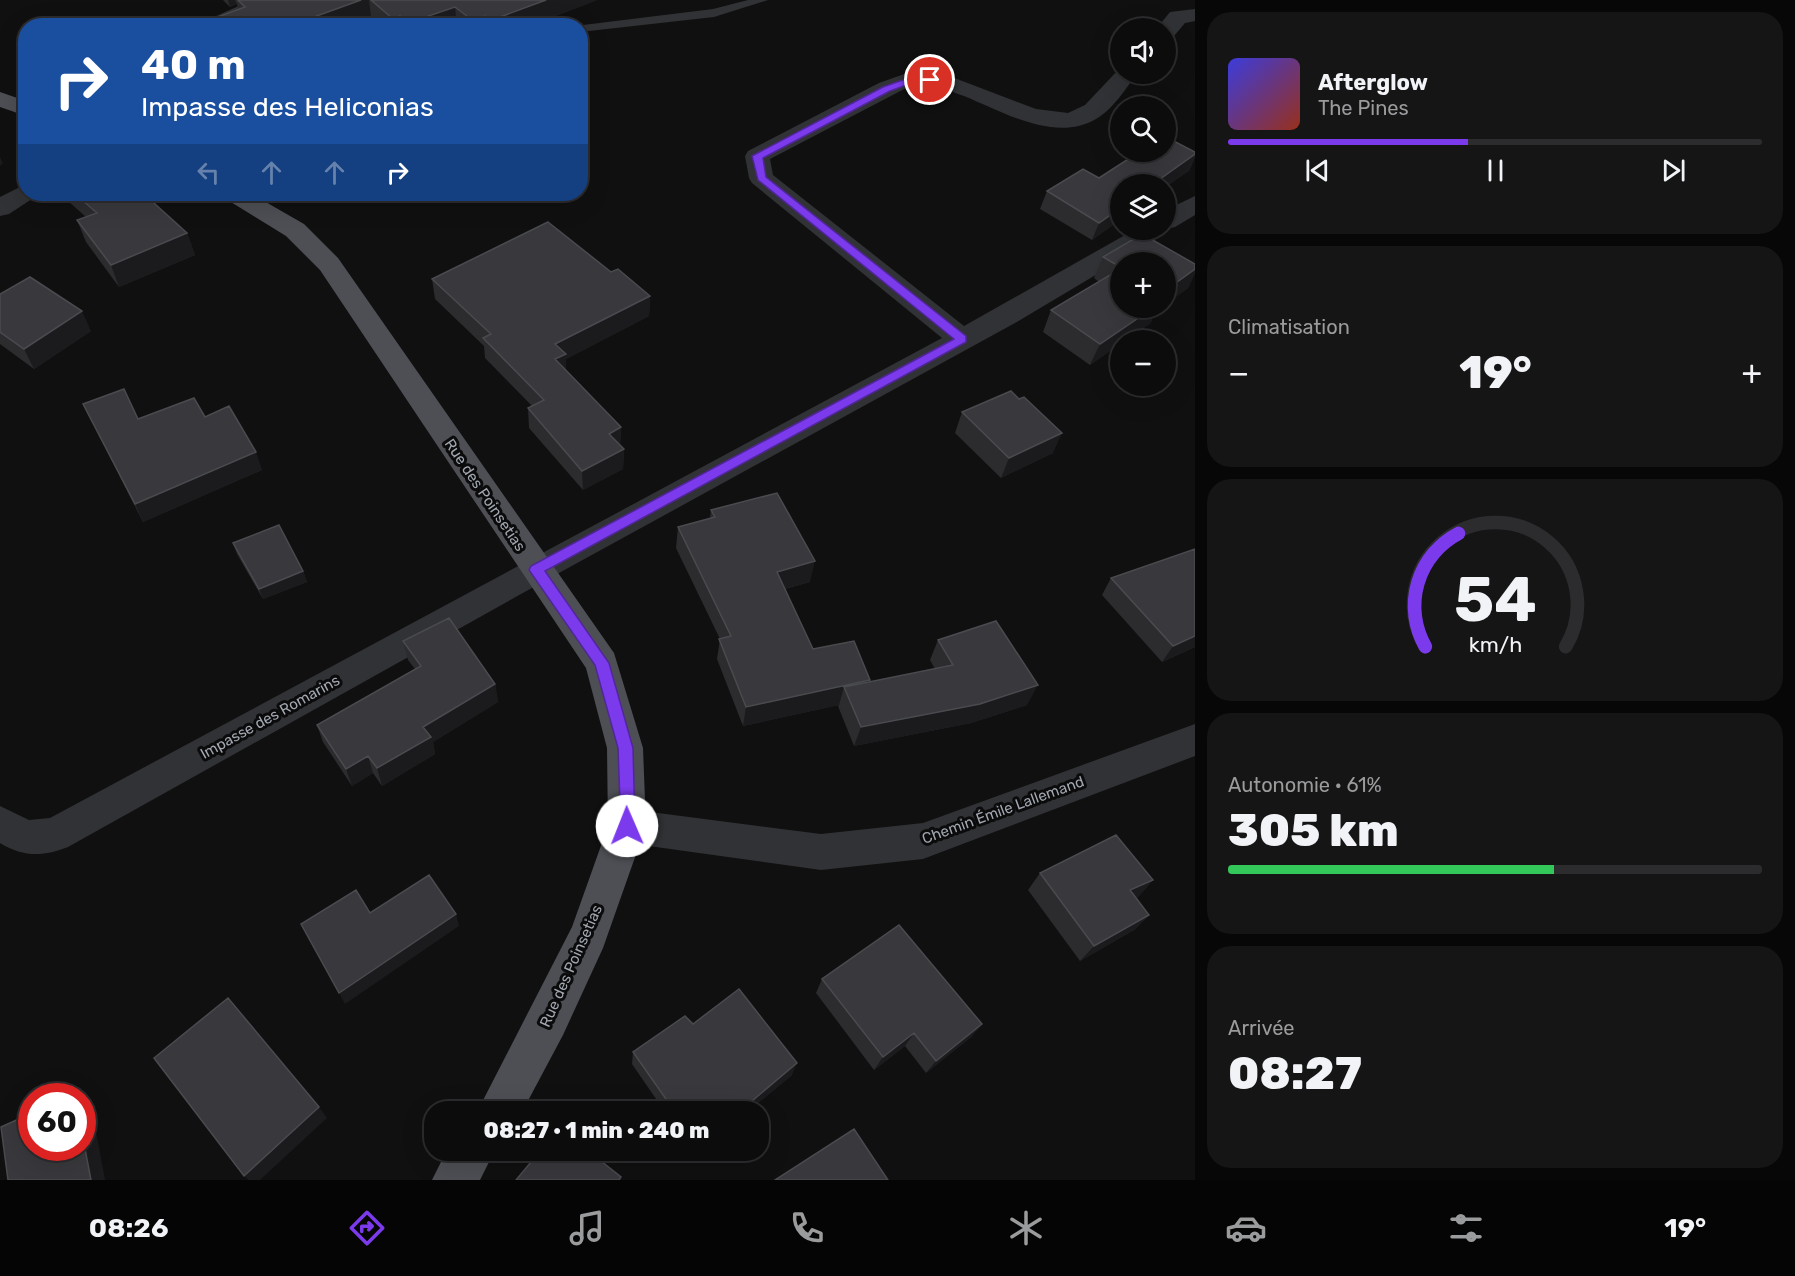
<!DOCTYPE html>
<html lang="fr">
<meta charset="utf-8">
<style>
body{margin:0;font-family:Rubik,sans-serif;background:#151516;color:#f1f3f6;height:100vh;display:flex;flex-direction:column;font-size:22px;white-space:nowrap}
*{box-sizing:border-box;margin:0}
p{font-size:20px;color:#9a9b9d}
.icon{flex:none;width:33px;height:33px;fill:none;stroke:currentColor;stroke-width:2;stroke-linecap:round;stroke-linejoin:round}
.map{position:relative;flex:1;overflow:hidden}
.panel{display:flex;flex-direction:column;gap:12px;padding:12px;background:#070707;width:600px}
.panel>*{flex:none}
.guide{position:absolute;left:18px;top:18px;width:570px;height:183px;border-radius:24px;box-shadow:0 6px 24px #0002,0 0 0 2px #2c2c2e;background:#1a4fa0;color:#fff;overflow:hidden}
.buttons{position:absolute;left:1110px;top:18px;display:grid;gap:12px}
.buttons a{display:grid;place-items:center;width:66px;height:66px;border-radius:50%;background:#0c0c0d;box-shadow:0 6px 24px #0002,0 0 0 2px #2c2c2e;font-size:30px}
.speed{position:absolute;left:18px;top:1083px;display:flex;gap:12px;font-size:30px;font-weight:700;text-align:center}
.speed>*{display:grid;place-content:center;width:78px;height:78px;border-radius:50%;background:#0c0c0d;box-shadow:0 6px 24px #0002,0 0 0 2px #2c2c2e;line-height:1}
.speed .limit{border:9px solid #d22;background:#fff;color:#111}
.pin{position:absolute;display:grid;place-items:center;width:51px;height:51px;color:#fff;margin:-26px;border:3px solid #fff;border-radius:50%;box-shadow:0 2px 6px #0007}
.me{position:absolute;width:66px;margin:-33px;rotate:359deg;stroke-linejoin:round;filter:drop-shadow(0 0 4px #0008)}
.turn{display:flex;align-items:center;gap:21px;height:126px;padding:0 24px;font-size:27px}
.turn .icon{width:78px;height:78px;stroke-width:2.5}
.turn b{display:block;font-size:42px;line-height:51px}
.lanes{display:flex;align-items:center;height:57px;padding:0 24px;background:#0003;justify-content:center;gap:30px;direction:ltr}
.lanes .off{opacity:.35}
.big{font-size:45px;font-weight:800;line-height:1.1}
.panel .tile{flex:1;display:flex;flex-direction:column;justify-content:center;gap:9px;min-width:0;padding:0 21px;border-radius:24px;background:#151516}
.panel .dial{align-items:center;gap:0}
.dial svg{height:156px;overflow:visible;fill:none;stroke:#2c2c2e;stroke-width:7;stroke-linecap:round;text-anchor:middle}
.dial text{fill:#f1f3f6;stroke:none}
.song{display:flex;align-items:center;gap:18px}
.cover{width:72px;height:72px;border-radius:9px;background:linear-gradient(135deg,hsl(240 70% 55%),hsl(10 70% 35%))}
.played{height:6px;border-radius:3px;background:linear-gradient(90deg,#7c3aed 45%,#2c2c2e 45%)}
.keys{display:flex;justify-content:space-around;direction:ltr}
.heat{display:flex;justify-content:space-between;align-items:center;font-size:33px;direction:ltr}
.charge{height:9px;border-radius:4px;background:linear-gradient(90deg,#34c759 61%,#2c2c2e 0)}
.trip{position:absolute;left:424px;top:1101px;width:345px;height:60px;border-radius:24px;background:#0c0c0d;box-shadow:0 6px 24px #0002,0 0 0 2px #2c2c2e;font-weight:800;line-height:60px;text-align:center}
.menu{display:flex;height:96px;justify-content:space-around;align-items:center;background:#050505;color:#9a9b9d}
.menu .icon{width:42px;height:42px}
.menu .on{color:#7c3aed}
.menu b{font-size:27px;color:#f1f3f6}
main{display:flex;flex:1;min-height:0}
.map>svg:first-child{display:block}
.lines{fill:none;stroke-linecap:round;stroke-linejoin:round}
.lane{fill:#313235;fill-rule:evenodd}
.street{fill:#313235;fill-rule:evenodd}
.primary{fill:#4d4f54;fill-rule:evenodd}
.wall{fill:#2c2c2f}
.shaded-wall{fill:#1b1b1d}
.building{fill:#39393d;stroke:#494b4f;stroke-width:1.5}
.route{fill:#7c3aed;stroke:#51269a;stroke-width:1.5}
.labels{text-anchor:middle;stroke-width:6;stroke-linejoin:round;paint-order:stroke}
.street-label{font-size:15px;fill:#a2a7b0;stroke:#0b0b0c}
</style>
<main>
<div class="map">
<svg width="1195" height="1180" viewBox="0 0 1195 1180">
<rect width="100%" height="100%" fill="#101011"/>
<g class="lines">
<!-- lane -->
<path class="lane" d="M252 0H269L212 26H194Z
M748 0H768L714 17 580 32V26H575L713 9Z"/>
<!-- street -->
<path class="street" d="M1195 9V21L1185 23 1174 36 1166 37V28H1157L1170 12Z
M1120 68V74H1136C1127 88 1112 110 1096 119 1055 143 1003 112 964 96 947 90 929 82 910 86L770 159 773 175 964 326 1134 230H1165L1161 236 1015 323 548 579 68 847C43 857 23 857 0 843V806L29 820 50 818 942 338 752 183 749 178 745 156 748 151 879 83 910 72 944 74 1036 109 1068 113 1085 105Z
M26 184V194H38L35 197 9 214 0 216V197Z
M1195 196V215L1175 227 1166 229V210Z
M1195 724V756L923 859 821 870 627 843 614 838 608 826 614 814 627 809 821 834 923 823Z"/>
<!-- primary -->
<path class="primary" d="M0 92 26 101V116L0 107Z
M223 194H252L304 224 338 258 614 653 643 748 646 826 603 948 563 1035 522 1112H477L572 927 608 826 607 748 586 668 320 270 286 236 226 199Z
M447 1150H495L480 1180H432Z"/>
</g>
<!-- wall -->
<path class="wall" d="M223 0H597L530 26H382L371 16 346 26H212L210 20 238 9 237 4 230 7Z
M1195 152V157L1189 171 1120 184V220L1092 240 1040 209 1047 191Z
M60 194H144L187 233 195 255 119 287 86 242 77 220 86 217Z
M1103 257 1195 264V273L1188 288 1166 304V262H1120V308L1156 311 1150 324 1120 340V344L1090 365 1043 332 1051 310 1099 282 1094 278Z
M611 272 650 296 649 316 566 359V371L621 427 620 446 624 449 623 469 583 490 529 428 528 408 532 406 485 358 484 346 435 299 432 279Z
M0 294 91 331 34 369 0 344Z
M1019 399 1053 453 1001 478 955 433 962 412Z
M83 404 138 419 205 417 262 470 143 522Z
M711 510 810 582 785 589 813 649 870 680V682L935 669 930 660 938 640 1027 705 971 723 854 746 838 706 839 705 743 726 717 659 720 639 676 548 678 527 710 518Z
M233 543 303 571 307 582 263 599 237 554Z
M1195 549V647L1162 662 1102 595 1111 578Z
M403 641 495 684 498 702 433 742 435 754 382 786 373 773 352 786 323 742 317 725 415 669 408 660Z
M1040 873 1153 880 1138 897 1136 898 1149 915 1134 930 1080 961 1028 890Z
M822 979 982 1024 971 1037 926 1073 905 1046 874 1070 816 993Z
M693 1024 792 1075 747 1112H665L632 1064 633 1052Z"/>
<!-- shaded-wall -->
<path class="shaded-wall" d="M228 0H235L237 4 230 7Z
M361 0H369L371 16 346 26H289Z
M546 0H597L530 26H492V20Z
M455 7 457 26H408V23Z
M400 16 401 26H394L393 19Z
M485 16 486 26H473L472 20Z
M1195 154V157L1189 171 1166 187V184H1153Z
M0 157 3 163 0 166Z
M1120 208V220L1092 240 1099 223Z
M187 233 195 255 119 287 111 265Z
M1195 269V273L1188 288 1166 304V290Z
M650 296 649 316 566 359V374L556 379 555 344Z
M1149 308H1161L1156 311 1150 324 1126 340H1120V344L1090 365 1100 344Z
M82 311 91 331 34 369 24 349Z
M621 427 620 447 609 434Z
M1062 433 1053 453 1001 478 1009 458Z
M624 449 623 469 583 490 582 471Z
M256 452 262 470 143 522 135 504Z
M815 561 810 582 773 592 777 572Z
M303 571 307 582 263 599 259 589Z
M1195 636V647L1162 662 1173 646Z
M870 680 864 699 844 687 839 705 743 726 746 707Z
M495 684 498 702 433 742 435 754 382 786 377 768 423 727Z
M1038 685 1027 705 971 723 854 746 861 727Z
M368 756 373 773 352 786 346 769Z
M1153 880 1138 897 1115 906 1130 890Z
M456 914 459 926 345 1004 339 993Z
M1149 915 1134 930 1080 961 1094 946Z
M982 1024 971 1037 926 1073 936 1061Z
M914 1033 905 1046 874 1070 883 1057Z
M797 1063 792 1075 747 1112H739Z
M82 1099 91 1105 105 1180H91L82 1133Z
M319 1107 327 1118 260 1180H249L244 1176Z"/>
<!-- building -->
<path class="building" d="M238 0H361L289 26H212L210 20 245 7Z
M371 0H546L492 20 485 16 472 20 455 7 408 23 400 16 393 19Z
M1166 137 1195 152V154L1153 184H1120V208L1099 223 1047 191 1083 169 1099 178 1139 152H1166Z
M75 194H144L187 233 111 265 77 220 97 213Z
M548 222 611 272 618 269 650 296 555 344 566 354 555 359 621 427 609 434 624 449 582 471 528 408 544 400 483 338 491 334 432 279Z
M1142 234 1195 264V269L1166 290V262H1120V267L1103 257Z
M1120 269V308H1153L1100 344 1051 310Z
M30 277 82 311 24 349 0 332V294Z
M124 389 138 419 194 398 205 417 229 406 256 452 135 504 83 404Z
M1011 391 1019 399 1024 397 1062 433 1009 458 962 412Z
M777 493 815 561 777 572 813 649 854 641 870 680 746 707 719 639 731 636 678 527 715 517 711 510Z
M279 525 303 571 259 589 233 543Z
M1195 549V636L1173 646 1111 578Z
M449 618 495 684 423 727 431 737 377 768 368 756 346 769 317 725 421 666 403 641Z
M996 621 1038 685 980 704 861 727 844 687 953 665 938 640Z
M1116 835 1153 880 1130 890 1149 915 1094 946 1040 873Z
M429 875 456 914 339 993 301 924 356 890 370 913Z
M899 925 982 1024 936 1061 914 1033 883 1057 822 979Z
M739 989 797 1063 739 1112H675L633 1052 685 1016 693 1024Z
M228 998 319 1107 244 1176 154 1058Z
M75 1093 76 1096H68Z
M32 1113V1148H82V1133L91 1180H8L1 1127Z
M854 1129 888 1180H775Z
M541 1150H587L621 1177 619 1180H516Z"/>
<!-- route -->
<path class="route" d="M917 75 935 80 930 82 918 81 890 91 763 158 766 177 966 336V342L545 571 609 663 633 748 635 826 633 831 627 833 621 831 618 748 595 665 529 570 531 566 954 339 758 180 752 156 883 87Z"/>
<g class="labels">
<!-- street labels -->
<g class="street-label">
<text transform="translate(485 495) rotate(56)" y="5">Rue des Poinsetias</text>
<text transform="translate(270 717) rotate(-29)" y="5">Impasse des Romarins</text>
<text transform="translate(1003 810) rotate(-20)" y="5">Chemin Émile Lallemand</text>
<text transform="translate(571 966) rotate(-66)" y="5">Rue des Poinsetias</text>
</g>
</g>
</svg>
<div class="buttons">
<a><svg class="icon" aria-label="sound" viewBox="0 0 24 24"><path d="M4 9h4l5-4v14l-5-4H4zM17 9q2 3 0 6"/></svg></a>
<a><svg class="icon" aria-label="search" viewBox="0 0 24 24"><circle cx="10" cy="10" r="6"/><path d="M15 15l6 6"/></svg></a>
<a><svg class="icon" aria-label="layers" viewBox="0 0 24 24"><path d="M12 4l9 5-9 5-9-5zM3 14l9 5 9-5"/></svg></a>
<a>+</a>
<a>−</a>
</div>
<div class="speed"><div class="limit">60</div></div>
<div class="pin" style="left:930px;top:80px;background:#d93025"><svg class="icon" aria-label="arrive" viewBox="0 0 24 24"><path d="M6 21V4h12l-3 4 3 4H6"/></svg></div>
<svg class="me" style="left:627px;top:826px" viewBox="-20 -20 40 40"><circle r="19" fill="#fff"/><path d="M0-13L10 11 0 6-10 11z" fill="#7c3aed"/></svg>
<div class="trip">08:27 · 1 min · 240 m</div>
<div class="guide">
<div class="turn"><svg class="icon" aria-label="right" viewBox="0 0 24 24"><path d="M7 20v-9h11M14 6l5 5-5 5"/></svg><div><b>40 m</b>Impasse des Heliconias</div></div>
<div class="lanes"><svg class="icon off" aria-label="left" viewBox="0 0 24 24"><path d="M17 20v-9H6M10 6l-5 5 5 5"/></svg><svg class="icon off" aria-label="ahead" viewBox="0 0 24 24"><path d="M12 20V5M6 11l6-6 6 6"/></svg><svg class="icon off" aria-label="ahead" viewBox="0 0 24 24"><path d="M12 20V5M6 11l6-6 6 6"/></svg><svg class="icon" aria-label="right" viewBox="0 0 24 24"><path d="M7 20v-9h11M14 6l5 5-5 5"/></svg></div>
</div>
</div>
<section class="panel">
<div class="tile">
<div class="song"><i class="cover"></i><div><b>Afterglow</b><p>The Pines</p></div></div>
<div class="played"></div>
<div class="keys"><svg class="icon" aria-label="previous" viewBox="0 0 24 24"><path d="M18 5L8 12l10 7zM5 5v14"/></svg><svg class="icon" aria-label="pause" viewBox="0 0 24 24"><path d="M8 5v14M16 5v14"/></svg><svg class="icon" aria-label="next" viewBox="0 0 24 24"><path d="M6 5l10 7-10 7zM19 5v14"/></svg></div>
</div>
<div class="tile"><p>Climatisation</p>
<div class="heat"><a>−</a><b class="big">19°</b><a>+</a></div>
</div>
<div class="tile dial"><svg viewBox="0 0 100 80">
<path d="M14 69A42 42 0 1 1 86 69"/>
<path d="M14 69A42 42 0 0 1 31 11" stroke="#7c3aed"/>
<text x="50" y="56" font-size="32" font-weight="700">54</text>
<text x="50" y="72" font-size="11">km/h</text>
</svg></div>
<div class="tile"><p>Autonomie · 61%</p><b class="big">305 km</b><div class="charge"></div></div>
<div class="tile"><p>Arrivée</p><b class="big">08:27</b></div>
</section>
</main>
<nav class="menu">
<b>08:26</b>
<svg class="icon on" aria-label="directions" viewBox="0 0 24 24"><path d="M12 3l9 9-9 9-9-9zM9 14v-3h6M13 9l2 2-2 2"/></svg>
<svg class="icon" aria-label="music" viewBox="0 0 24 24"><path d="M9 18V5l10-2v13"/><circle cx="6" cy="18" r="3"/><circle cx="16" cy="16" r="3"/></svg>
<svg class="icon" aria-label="phone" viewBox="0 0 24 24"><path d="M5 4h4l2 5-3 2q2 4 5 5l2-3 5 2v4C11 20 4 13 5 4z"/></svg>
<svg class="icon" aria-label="climate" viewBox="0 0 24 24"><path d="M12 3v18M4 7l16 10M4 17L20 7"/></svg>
<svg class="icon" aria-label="car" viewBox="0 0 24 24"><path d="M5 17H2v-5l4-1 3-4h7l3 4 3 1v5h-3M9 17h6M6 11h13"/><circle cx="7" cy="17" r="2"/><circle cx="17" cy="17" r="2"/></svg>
<svg class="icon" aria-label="filters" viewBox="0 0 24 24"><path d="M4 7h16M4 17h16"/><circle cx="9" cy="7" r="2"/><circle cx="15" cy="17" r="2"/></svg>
<b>19°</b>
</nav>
